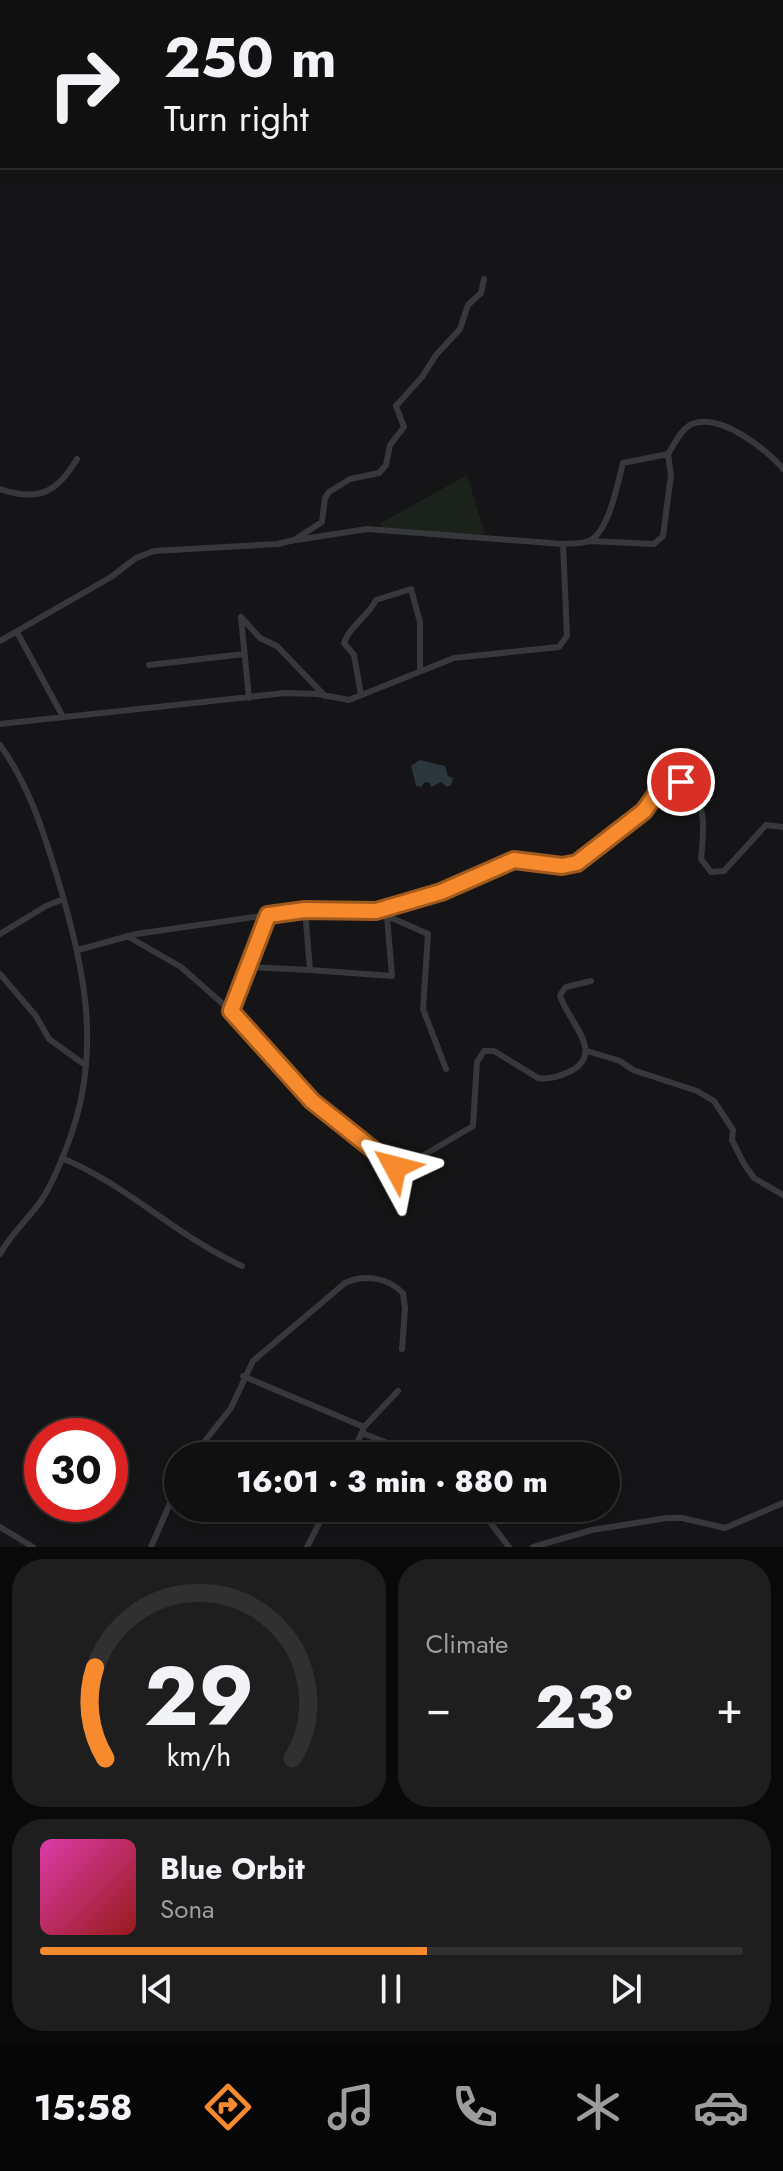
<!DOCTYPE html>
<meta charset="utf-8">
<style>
body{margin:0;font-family:Jost,sans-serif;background:#1e1e1f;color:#f1f3f6;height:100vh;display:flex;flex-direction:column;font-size:30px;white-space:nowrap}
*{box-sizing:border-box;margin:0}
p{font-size:26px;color:#9c9d9f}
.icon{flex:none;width:44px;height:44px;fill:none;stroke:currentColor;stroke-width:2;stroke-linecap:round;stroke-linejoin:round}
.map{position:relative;height:1547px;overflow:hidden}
.details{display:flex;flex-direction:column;gap:12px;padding:12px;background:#090909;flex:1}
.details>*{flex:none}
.hud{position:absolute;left:0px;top:0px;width:784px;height:168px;box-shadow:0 4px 12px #0003,0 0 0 2px #303031;background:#101011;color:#f1f3f6;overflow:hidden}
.speed{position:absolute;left:24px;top:1418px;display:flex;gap:16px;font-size:40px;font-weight:700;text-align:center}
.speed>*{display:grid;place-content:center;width:104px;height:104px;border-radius:50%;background:#101011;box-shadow:0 4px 12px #0003,0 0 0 2px #303031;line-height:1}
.speed .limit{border:12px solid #d22;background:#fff;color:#111}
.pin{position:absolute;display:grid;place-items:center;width:68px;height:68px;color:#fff;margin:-34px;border:4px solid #fff;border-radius:50%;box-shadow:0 2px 8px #0007}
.me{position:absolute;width:88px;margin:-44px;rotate:308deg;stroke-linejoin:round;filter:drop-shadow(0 0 6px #0008)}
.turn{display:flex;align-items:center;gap:28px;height:168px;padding:0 32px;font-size:36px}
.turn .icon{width:104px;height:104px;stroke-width:2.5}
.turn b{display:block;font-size:56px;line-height:68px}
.big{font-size:60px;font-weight:800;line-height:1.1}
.details .widget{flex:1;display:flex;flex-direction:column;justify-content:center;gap:12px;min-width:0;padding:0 28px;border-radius:32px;background:#1e1e1f}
.details .dial{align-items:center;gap:0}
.dial svg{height:208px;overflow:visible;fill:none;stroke:#303031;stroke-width:7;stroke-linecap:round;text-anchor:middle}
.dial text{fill:#f1f3f6;stroke:none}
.song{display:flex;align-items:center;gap:24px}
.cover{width:96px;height:96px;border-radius:12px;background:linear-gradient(135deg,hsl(320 70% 55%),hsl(0 70% 35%))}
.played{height:8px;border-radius:4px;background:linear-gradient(90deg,#f68a2d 55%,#303031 55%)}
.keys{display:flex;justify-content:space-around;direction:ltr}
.heat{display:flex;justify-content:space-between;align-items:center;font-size:44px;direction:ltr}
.details .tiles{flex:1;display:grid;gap:12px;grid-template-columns:1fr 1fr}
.widget:last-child{grid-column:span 2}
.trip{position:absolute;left:164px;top:1442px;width:456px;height:80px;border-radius:40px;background:#101011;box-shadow:0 4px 12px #0003,0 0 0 2px #303031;font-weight:800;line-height:80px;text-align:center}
.tabs{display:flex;height:128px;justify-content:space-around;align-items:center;background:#060607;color:#9c9d9f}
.tabs .icon{width:56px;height:56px}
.tabs .active{color:#f68a2d}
.tabs b{font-size:36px;color:#f1f3f6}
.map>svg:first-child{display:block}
.green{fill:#1b221b}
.water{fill:#2b373b}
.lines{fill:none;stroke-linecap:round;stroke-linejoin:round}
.street{stroke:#36383c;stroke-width:6}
.route-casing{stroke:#a05a1d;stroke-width:20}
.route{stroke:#f68a2d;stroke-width:14}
</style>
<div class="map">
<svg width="783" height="1547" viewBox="0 0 783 1547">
<rect width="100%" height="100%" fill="#151517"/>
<!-- green -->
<path class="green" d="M467 475 485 534 469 536 384 528 379 524Z"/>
<!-- water -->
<path class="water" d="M420 760 445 766 448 776 453 778 451 785 447 787 441 782 431 787 430 783 425 782 421 787 416 786 411 766Z"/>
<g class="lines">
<!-- street -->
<path class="street" d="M269 0 270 2
M293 2 294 0
M0 489C38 502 57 493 77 459
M297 540 367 529 563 544C571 543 582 544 589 541 609 532 618 482 623 463L668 454C674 445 681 429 692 424 720 413 767 449 783 469
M589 541 654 544 663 536 671 475 668 454
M241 617 260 638 277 646 325 696
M241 618 249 698
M17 632 62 715
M0 641 111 577 136 558 154 551 278 544 294 540 322 522 325 498 329 492 350 479 379 473 386 465 390 445 404 427 396 406 422 377 436 355 460 329 468 305 481 293 484 279
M149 665 244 654
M361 695 354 655 344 643C351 624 367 618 376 600L411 589 420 622V669
M0 724 285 693 318 694 349 700 454 658 559 647 567 636 563 544
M0 745C28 784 42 827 56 873 84 964 104 1052 67 1146 60 1165 52 1184 41 1201 28 1219 11 1234 0 1254
M376 911 428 934 423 1009 446 1069
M0 934 46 906 64 899
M127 936 181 967 240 1019 312 1101 395 1167 419 1158 473 1126 477 1062 484 1051H494L538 1078C549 1080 560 1076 569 1072 608 1053 566 1020 560 995L566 987 591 981
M78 950 136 934 268 915 305 910 387 909 441 892 514 860 562 866 577 863 644 811 663 784C710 778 704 827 701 859L711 872 724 871 766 825 783 827
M248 967 310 970 305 910
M310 970 392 976 387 917
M0 974 36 1016 49 1039 85 1065
M231 1011 268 915
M587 1051 620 1061 633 1070 697 1091 714 1101 733 1130 732 1140 744 1164 754 1178 783 1195
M62 1158C127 1185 178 1237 242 1266
M395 1167 407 1177
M243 1376 364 1427 398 1391
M362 1433 421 1456
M193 1456 231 1408 253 1361 345 1283C364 1274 387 1277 403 1293L405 1308 402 1349
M351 1456 363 1430
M479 1508 509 1547
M0 1527 33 1547
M151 1547 178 1485
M307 1547 327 1508
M533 1547 592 1530 667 1518H682L725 1528 783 1503"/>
</g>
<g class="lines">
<defs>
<path id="route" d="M395 1167 312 1101 231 1011 268 915 305 910 376 911 441 892 514 860 562 866 577 863 644 811 663 784 681 782"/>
</defs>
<!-- route casing -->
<use href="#route" class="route-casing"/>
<!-- route -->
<use href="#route" class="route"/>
</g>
</svg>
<div class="speed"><div class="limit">30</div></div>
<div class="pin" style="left:681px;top:782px;background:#d93025"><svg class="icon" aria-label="arrive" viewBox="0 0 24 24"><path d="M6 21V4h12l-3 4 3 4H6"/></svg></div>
<svg class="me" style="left:395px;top:1167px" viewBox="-20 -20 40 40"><path d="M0-17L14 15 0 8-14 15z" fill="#f68a2d" stroke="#fff" stroke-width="4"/></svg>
<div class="trip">16:01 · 3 min · 880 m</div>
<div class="hud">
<div class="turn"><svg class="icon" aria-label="right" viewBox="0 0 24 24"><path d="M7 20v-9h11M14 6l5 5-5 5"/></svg><div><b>250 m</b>Turn right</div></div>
</div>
</div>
<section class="details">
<div class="tiles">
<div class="widget dial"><svg viewBox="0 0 100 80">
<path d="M14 69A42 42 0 1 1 86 69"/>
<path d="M14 69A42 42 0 0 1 10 34" stroke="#f68a2d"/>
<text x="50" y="56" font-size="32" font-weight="700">29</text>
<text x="50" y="72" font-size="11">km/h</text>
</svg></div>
<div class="widget"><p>Climate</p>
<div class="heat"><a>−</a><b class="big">23°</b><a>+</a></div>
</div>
<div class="widget">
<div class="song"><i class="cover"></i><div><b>Blue Orbit</b><p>Sona</p></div></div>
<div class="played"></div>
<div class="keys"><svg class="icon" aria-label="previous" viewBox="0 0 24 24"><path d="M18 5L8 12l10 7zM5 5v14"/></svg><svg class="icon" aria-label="pause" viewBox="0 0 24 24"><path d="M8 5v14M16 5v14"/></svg><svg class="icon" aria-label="next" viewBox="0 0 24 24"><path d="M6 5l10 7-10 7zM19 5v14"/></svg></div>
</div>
</div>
</section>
<nav class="tabs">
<b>15:58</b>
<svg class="icon active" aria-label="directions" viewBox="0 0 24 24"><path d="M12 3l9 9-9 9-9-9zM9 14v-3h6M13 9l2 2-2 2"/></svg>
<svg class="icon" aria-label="music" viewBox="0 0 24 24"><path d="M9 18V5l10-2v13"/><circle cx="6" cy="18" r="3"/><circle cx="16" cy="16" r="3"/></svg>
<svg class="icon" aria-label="phone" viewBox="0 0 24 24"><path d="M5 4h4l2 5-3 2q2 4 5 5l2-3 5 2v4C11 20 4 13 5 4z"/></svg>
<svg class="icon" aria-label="climate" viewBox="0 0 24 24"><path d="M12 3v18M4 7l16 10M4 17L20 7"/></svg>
<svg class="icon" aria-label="car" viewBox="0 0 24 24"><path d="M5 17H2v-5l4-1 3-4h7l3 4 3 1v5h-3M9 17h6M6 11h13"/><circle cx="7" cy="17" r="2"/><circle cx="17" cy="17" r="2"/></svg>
</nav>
